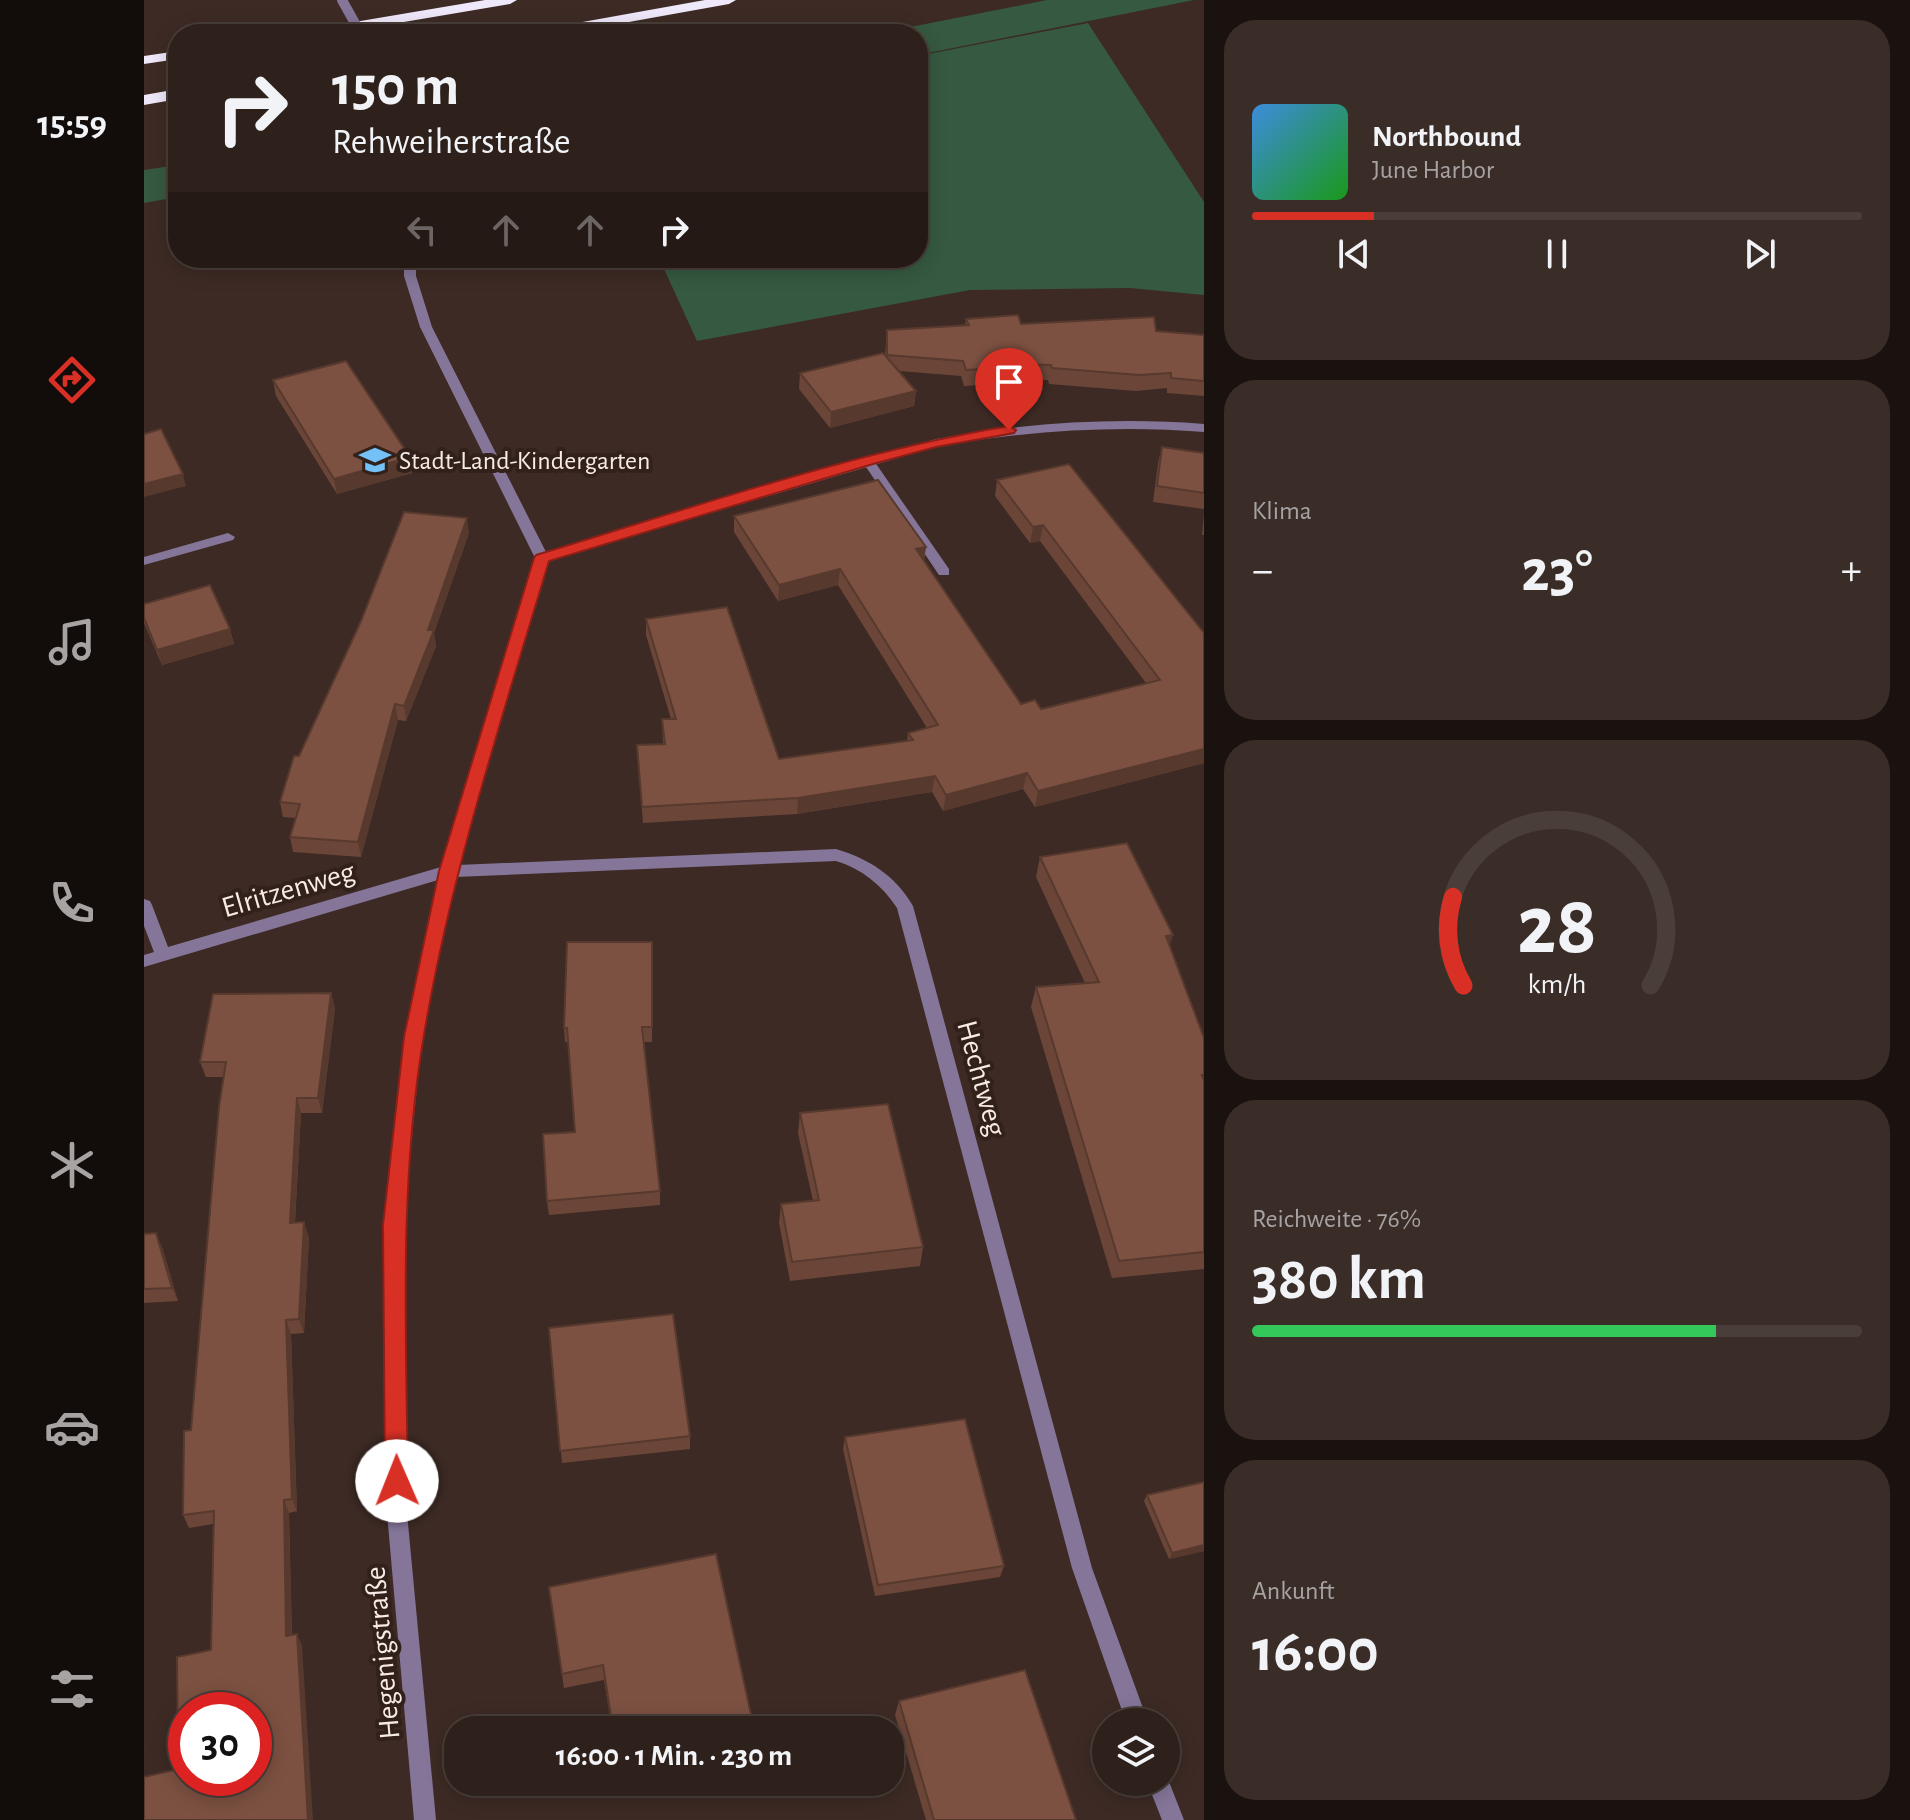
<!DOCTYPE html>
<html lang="de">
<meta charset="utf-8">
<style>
body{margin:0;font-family:"Alegreya Sans",sans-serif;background:#3a2d28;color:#f1f3f6;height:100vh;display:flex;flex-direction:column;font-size:30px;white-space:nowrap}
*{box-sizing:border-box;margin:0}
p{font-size:26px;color:#a7a3a3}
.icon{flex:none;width:44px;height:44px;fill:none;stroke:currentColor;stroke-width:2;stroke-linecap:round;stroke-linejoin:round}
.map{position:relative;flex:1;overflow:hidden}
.drawer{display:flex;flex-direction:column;gap:20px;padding:20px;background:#19120f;width:706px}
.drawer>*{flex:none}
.banner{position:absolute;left:24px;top:24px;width:760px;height:244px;border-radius:32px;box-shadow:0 4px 20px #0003,0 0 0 2px #493e3a;background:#2e201b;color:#f1f3f6;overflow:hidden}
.controls{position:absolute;left:948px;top:1708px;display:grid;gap:16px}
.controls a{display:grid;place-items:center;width:88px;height:88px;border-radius:50%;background:#2e201b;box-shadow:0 4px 20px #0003,0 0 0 2px #493e3a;font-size:40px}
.speed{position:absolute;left:24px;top:1692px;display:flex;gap:16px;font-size:40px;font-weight:700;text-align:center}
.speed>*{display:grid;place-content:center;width:104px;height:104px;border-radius:50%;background:#2e201b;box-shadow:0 4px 20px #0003,0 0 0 2px #493e3a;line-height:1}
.speed .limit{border:12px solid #d22;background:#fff;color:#111}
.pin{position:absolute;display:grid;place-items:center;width:68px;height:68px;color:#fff;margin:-82px -34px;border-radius:50% 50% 50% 0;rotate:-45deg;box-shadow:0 0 8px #0007}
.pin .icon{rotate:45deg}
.me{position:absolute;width:88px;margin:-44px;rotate:359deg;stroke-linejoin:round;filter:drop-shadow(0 0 6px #0008)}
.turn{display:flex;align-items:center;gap:28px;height:168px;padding:0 32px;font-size:36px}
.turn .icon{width:104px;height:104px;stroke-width:2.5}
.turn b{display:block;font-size:56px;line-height:68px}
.lanes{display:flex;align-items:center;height:76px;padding:0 32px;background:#0003;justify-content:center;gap:40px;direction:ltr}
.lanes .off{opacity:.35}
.big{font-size:60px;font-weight:700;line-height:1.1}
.drawer .tile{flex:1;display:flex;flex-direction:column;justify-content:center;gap:12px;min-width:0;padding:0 28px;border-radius:32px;background:#3a2d28}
.drawer .dial{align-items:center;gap:0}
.dial svg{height:208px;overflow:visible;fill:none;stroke:#493e3a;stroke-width:7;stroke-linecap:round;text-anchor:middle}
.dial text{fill:#f1f3f6;stroke:none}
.song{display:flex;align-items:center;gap:24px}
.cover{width:96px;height:96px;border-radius:12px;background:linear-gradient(135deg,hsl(210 70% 55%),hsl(120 70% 35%))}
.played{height:8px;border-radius:4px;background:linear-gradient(90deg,#d93025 20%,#493e3a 20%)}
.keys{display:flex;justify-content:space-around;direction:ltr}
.heat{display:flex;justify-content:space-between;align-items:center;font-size:44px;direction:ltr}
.charge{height:12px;border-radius:6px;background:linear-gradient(90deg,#34c759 76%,#493e3a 0)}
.trip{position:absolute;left:300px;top:1716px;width:460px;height:80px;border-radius:32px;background:#2e201b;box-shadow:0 4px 20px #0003,0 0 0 2px #493e3a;font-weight:700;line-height:80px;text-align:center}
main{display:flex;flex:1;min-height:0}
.tabs{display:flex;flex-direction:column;width:144px;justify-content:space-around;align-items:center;background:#120d0b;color:#a7a3a3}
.tabs .icon{width:56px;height:56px}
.tabs .active{color:#d93025}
.tabs b{font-size:36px;color:#f1f3f6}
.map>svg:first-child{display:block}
.green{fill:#365941}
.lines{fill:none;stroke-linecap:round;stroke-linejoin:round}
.lane{fill:#857699;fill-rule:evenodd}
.street{fill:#857699;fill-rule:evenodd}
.highway{fill:#efe8fa;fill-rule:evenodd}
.lane-bridge{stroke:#857699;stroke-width:10}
.wall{fill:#6b4638}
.shaded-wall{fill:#57392e}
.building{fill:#7c5141;stroke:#57392e;stroke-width:2;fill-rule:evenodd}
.route{fill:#d93025;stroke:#8d1f18;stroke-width:2}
.labels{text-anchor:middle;stroke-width:8;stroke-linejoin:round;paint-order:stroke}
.far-poi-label{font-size:26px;fill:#f8ebe7;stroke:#32211a;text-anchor:start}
.street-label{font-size:30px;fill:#f8ebe7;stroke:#32211a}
</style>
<main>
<nav class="tabs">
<b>15:59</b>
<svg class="icon active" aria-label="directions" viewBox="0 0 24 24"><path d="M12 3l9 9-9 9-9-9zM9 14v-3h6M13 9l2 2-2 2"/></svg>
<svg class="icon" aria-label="music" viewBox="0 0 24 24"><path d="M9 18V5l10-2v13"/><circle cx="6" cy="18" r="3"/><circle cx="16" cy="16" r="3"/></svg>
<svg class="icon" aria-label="phone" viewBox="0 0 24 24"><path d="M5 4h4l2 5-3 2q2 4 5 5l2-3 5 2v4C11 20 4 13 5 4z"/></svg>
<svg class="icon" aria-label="climate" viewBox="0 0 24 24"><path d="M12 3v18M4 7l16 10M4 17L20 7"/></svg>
<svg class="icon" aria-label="car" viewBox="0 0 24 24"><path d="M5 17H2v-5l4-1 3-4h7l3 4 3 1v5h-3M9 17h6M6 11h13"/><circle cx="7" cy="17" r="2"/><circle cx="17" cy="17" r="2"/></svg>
<svg class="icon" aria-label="filters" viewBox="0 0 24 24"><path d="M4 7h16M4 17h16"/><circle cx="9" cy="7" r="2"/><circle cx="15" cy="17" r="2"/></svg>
</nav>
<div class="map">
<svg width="1060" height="1820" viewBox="0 0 1060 1820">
<rect width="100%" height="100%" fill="#3d2a24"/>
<!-- green -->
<path class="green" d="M903 0H1050L774 55V34H731Z
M944 23 1060 202V295L986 288 826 290 553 341 515 258H774V56Z
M34 165V197L0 203V170Z"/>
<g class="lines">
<!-- lane -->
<path class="lane" d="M260 258H272V276L288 327 286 329H278L276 327 260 276Z
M724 457 728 458 805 569V575H795L718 461Z
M84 533 91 537 89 540 0 565V557Z"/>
<!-- street -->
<path class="street" d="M282 323 288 327 402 552 792 439C881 423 969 417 1060 424V432C970 425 883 431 794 446L404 561 314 865 692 849C725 859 751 875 769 906L948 1568 1004 1722H982L928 1568 753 908C738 885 718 869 692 861L311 877 278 1037 259 1225 263 1513 292 1820H270L243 1513 241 1225 262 1037 294 880 0 967V955L10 952 0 926V899L6 901 8 905 24 947 297 867 391 558 276 327Z
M1022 1774 1040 1820H1018L1003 1782H1022Z"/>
<!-- highway -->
<path class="highway" d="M341 0H373L366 4 189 34H156L163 30Z
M561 0H592L585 4 418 34H387L394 30Z
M34 51V59L0 64V56Z
M34 89V99L0 105V95Z"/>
<!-- lane-bridge -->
<path class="lane-bridge" d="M198 0 217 34"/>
</g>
<!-- wall -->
<path class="wall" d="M822 319 877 324 1060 335V396L1023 393V388L992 391 905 384 904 380 853 379 852 384 820 386 817 376 755 371 772 391 770 406 686 428 655 389 656 373 741 355 743 330 821 325Z
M129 380 266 457 268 473 193 494 132 396Z
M1018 447 1060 453V509L1009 502 1014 463Z
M853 480 1060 633V763L891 807 879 789 799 811 788 792 653 814 499 823 493 745 519 744 518 719H527L502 635V619L635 759 763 741 764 733 783 728 694 585 634 601 590 532V516L782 547 780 561 877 704 897 709 1002 683 896 541 886 543 851 496Z
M1060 514V535H1058Z
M325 533 290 633 292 646 262 721 254 720 217 857 149 852 146 837 152 818 139 817 136 802 155 756Z
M0 604 86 629 90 644 18 665 0 623Z
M896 857 1026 946 1060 1038V1269L968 1278 887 1007 892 987 941 983 892 877Z
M508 942V1042H499L516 1191V1205L405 1215 403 1201 431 1132 424 1042H421L420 1028Z
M187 993 191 1009 178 1113H157L151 1223 165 1237 160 1333 147 1334 153 1511 145 1513 148 1635 153 1634 158 1646 34 1769 67 1650 69 1524 45 1528 39 1515 80 1077H62L56 1062Z
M656 1113 779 1247 776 1266 646 1281 635 1223 637 1204 669 1201 654 1133Z
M0 1234 18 1247 34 1301 0 1303Z
M405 1328 546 1436V1449L418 1463Z
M701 1437 860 1566 856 1577 731 1596 699 1449Z
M1003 1495 1060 1551 1025 1559 1000 1501Z
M405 1587 610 1728 609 1730H468L460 1680 420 1688Z
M755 1701 932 1820H782L751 1715Z"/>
<!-- shaded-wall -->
<path class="shaded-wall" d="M772 391 770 406 686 428 687 412Z
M266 457 268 473 193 494 190 479Z
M39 474 42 486 0 497V484Z
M323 518 325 533 290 633 292 646 262 721 260 706 284 630Z
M899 525 896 541 886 543 889 527Z
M782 547 779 563 772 549Z
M696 569 694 585 634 601 635 585Z
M86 629 90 644 18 665 13 650Z
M251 704 254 720 217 857 214 842Z
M1060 749V763L891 807 894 791Z
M883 773 879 789 799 811 802 795Z
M791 776 788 792 653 814 654 798Z
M1029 935 1023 955 1022 936Z
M187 993 191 1009 178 1113 174 1098Z
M153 1098 157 1113 150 1238 146 1223Z
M160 1222 165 1237 160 1333 155 1319Z
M12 1233 18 1247 34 1301 28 1288Z
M142 1320 147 1334 153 1511 148 1499Z
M140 1500 145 1513 148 1648 142 1636Z
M1060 1545V1551L1025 1559 1028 1553Z
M153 1634 158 1646 169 1820H164Z"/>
<!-- building -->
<path class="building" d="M874 315 877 324 1010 317 1012 331 1060 335V381L1027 378V373L995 375 908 368 907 365 855 364 854 368 822 370 819 361 743 355V330L825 325 822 319Z
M739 353 772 391 687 412 656 373Z
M202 361 266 457 190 479 129 380Z
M17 429 39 474 0 484V434Z
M1018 447 1060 453V493L1013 486Z
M925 464 1060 633V749L894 791 883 773 802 795 791 776 654 798 498 807 493 745 521 744 518 719H532L502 619 583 607 635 759 769 740 764 733 794 725 696 569 635 585 590 516 734 480 782 547 772 549 877 704 891 700 897 709 1016 680 899 525 889 527 853 480Z
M260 512 323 518 284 630H290L260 706 251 704 214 842 146 837 156 804 136 802 150 756H155L217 621Z
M66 585 86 629 13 650 0 618V604Z
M983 843 1029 935 1022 936 1060 1038V1075H1058L1060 1080V1252L975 1261 892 987 955 982 896 857Z
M423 942H508V1027H498L516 1191 403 1201 399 1134 431 1132 423 1028H420Z
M187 993 174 1098H153L146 1223 160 1222 155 1319 142 1320 148 1499 140 1500 142 1636 153 1634 164 1820H0V1777L34 1769 33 1657 67 1650 70 1511 39 1515 40 1431 47 1430 75 1107 82 1062H56L69 994ZM42 1710H110V1778H42Z
M744 1104 779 1247 648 1262 637 1204 675 1200 656 1113Z
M12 1233 28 1288 0 1289V1234Z
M529 1314 546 1436 416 1451 405 1328Z
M821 1419 860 1566 734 1585 701 1437Z
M1060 1482V1545L1028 1553 1003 1495Z
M572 1554 610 1728 601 1730H469L459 1665 418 1674 405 1587Z
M881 1670 932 1820H790L755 1701Z"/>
<!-- route -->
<path class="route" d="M865 426 872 430 870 433 792 447 729 464 405 561C358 718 307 873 280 1035 255 1182 262 1332 264 1481L261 1489 253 1492 244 1489 241 1481 239 1225 260 1037 295 871 390 558 392 555C548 508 704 453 865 426Z"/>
<!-- icons -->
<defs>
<symbol id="school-bare" viewBox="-9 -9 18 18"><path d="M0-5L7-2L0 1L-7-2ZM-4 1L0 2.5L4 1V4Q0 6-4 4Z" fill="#73c1f6" stroke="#32211a" stroke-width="2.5" paint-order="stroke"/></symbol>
</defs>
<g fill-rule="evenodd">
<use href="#school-bare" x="209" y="438" width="44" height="44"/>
</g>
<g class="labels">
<!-- far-poi labels -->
<g class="far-poi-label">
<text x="255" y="469">Stadt-Land-Kindergarten</text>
</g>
<!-- street labels -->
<g class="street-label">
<text transform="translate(144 889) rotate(-16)" y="10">Elritzenweg</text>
<text transform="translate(838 1078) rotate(75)" y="10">Hechtweg</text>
<text transform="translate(238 1653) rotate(-95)" y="10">Hegenigstraße</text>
</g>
</g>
</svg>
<div class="controls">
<a><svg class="icon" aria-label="layers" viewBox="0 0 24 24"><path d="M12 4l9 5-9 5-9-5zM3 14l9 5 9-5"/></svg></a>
</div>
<div class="speed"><div class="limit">30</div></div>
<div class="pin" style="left:865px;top:430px;background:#d93025"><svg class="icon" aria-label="arrive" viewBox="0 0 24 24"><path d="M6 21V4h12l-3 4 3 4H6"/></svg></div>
<svg class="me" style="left:253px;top:1481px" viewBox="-20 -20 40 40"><circle r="19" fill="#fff"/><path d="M0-13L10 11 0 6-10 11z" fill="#d93025"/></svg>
<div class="trip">16:00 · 1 Min. · 230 m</div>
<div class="banner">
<div class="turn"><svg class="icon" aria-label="right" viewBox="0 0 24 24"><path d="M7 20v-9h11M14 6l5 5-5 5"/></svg><div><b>150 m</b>Rehweiherstraße</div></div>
<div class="lanes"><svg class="icon off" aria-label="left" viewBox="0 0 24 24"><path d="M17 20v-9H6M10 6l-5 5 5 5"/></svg><svg class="icon off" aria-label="ahead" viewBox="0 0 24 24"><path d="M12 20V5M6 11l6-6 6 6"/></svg><svg class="icon off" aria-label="ahead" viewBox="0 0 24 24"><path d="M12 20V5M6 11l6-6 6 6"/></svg><svg class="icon" aria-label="right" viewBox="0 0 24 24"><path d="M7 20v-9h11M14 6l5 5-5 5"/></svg></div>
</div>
</div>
<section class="drawer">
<div class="tile">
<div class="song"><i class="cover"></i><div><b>Northbound</b><p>June Harbor</p></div></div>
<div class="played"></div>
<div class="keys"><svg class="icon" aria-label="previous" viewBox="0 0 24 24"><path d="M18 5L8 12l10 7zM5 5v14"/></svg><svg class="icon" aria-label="pause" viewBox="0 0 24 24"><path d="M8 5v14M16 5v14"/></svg><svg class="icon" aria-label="next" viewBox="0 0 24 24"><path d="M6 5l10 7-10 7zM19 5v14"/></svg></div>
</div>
<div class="tile"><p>Klima</p>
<div class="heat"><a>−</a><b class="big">23°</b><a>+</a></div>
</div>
<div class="tile dial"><svg viewBox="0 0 100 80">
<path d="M14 69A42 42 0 1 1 86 69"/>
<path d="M14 69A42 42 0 0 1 10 35" stroke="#d93025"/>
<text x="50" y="56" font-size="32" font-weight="700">28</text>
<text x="50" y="72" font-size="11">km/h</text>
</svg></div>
<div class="tile"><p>Reichweite · 76%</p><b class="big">380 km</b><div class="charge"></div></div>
<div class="tile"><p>Ankunft</p><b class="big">16:00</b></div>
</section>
</main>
